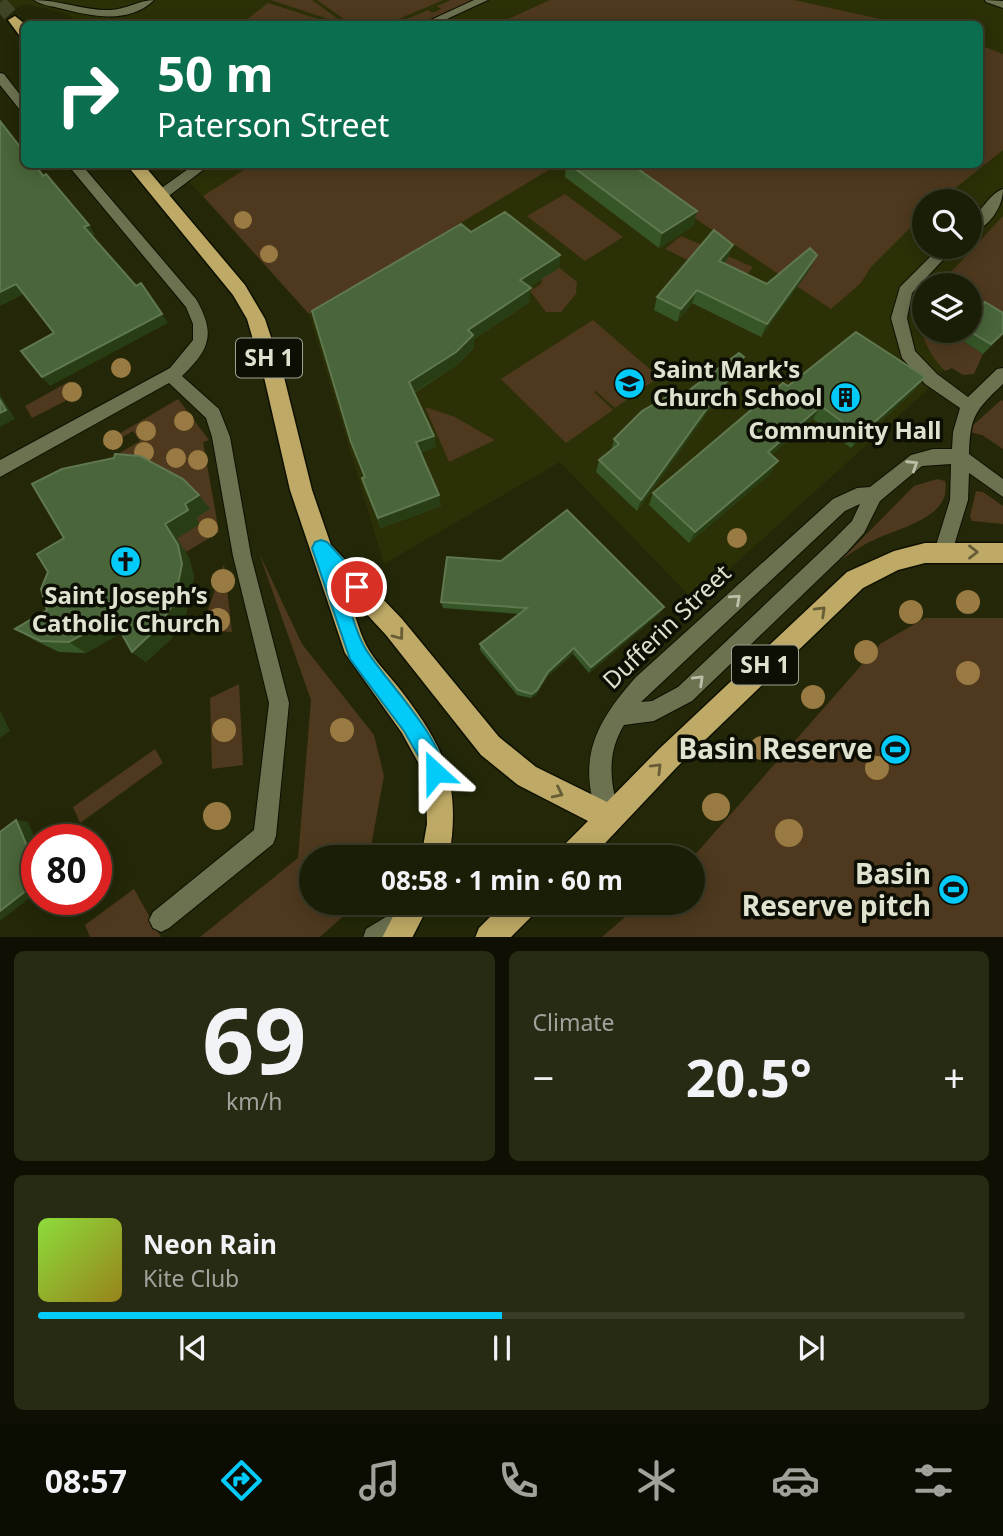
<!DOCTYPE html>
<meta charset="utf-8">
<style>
body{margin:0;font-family:"Noto Sans",sans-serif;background:#282b14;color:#f1f3f6;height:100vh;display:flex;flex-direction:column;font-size:26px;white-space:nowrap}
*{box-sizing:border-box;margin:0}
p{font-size:23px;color:#a0a29b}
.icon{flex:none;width:38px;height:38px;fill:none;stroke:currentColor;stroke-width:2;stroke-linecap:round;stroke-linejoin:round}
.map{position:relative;height:937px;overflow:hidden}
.drawer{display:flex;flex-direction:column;gap:14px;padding:14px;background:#0f1003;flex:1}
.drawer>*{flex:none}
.hud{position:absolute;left:21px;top:21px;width:962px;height:147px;border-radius:10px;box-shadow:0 4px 18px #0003,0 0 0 2px #393c28;background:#0b6e4f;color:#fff;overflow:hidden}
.fabs{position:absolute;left:912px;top:189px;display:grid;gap:14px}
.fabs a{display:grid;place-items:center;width:70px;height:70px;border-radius:50%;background:#1b1e06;box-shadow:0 4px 18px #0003,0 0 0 2px #393c28;font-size:35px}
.speed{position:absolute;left:21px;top:824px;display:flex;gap:14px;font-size:35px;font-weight:700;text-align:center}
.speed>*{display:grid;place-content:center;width:91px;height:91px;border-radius:50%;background:#1b1e06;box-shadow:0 4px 18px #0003,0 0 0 2px #393c28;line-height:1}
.speed .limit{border:10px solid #d22;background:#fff;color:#111}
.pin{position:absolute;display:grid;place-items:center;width:60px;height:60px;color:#fff;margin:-30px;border:4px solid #fff;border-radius:50%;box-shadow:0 2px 7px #0007}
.me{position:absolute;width:77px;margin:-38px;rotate:336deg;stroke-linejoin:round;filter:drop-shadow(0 0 5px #0008)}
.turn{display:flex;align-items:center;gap:24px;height:147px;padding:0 21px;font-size:32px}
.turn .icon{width:91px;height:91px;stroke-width:2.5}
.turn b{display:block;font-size:49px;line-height:60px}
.big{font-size:52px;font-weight:700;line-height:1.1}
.drawer .card{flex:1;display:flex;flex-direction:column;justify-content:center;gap:10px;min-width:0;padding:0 24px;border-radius:10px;background:#282b14}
.drawer .dial{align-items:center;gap:0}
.dial b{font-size:91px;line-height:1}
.song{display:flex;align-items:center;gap:21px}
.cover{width:84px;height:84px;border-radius:10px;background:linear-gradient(135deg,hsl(90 70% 55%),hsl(50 70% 35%))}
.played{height:7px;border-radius:4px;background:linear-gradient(90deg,#02cbf9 50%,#393c28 50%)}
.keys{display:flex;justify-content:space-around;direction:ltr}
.heat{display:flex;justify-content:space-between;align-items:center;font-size:38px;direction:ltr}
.drawer .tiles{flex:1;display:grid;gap:14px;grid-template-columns:1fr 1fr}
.card:last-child{grid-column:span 2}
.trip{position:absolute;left:299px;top:845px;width:406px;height:70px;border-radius:35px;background:#1b1e06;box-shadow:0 4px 18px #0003,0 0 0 2px #393c28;font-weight:700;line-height:70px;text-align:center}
.dock{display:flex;height:112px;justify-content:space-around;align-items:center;background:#0b0c02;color:#a0a29b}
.dock .icon{width:49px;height:49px}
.dock .on{color:#02cbf9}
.dock b{font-size:32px;color:#f1f3f6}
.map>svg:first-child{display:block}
.built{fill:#2c3007;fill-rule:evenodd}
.green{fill:#4e391e}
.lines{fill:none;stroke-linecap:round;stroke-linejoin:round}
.highway-tunnel{stroke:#404426;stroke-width:15;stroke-dasharray:15 7;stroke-linecap:butt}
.minor-casing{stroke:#0e1000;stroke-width:2}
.highway-casing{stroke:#0e1000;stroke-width:3}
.minor{fill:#6c7150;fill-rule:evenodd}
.highway{fill:#beaa66;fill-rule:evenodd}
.tree{fill:#997a42}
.wall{fill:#375627}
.shaded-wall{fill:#283d13}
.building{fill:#496539;stroke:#607850;stroke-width:2}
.oneway{stroke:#bcc0a9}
.oneway2{stroke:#665c35}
.route{fill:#02cbf9;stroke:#0184a2;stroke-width:2}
.labels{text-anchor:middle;stroke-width:7;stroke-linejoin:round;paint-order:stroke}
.shield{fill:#0e0f04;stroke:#a0a392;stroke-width:2}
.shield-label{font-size:23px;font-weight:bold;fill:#dee2cf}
.poi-label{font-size:24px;font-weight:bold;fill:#dee2cf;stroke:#0e0f04}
.street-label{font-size:24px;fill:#dee2cf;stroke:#0e0f04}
.near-poi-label{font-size:28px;font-weight:bold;fill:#dee2cf;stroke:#0e0f04;text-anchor:end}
</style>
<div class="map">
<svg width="1003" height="938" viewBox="0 0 1003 938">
<rect width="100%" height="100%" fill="#242808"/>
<!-- built -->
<path class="built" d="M0 0H1003V240L959 285H924V331L945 368 925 392 694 601 560 462 384 564 309 314 174 165 980 164V24H77L68 14 26 4 0 13ZM924 201H970V247H924Z"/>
<!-- green -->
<path class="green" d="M271 0H312L345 24H343Z
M317 0H443L387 24H351Z
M451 0H476L421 24H395L428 10 432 13 441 9 437 6Z
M550 0H794L903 24H497Z
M268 3 334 24H241Z
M980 45 1003 54V150L939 201H924V214L871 267 860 284 831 309 615 165 980 164Z
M252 165H557L309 314 203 196Z
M565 194 623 237 585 261 527 216Z
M1003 216V328L970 318V285H939Z
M681 236 753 267 739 285 665 249Z
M556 265 577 282 576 294 561 312H546L530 291 541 284 543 276Z
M924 308V331H956L953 335 983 354 974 374 963 375 952 368 945 371C928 353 917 334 924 308Z
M593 320 659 377 615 408 596 391 594 392 613 410 566 443 501 379Z
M70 381 79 394 32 418 25 406Z
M178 399 209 440 203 442 219 532 186 552 184 549H161L199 524 196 518 208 509 47 496 140 441 133 431 107 446 102 444Z
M1001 400 1003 401V449L982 435 970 432V428Z
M425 407 455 417 495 440 449 462Z
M937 479 945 481C953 518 897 528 874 540 862 545 851 553 841 560L914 486Z
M976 491 983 492 1003 506V524L972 521 970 516Z
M259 553 302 644 374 735 384 776 369 857 312 858V903H358L320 937H200L298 858 311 700Z
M224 564 232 632 201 630Z
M925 618H1003V937H602L641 903H693V857L880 644Z
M239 684 243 765 212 769 210 698Z
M155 749 163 763 80 823 73 807Z
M134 889 161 937H90L85 925Z"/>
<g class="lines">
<!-- highway-tunnel -->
<path class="highway-tunnel" d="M0 3 15 20"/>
<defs>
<path id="minor" d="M34 0C60 0 85 11 111 10 127 9 139 0 154 0 129 25 90 16 59 8 51 6 41 5 34 0Z
M474 0H488L436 24H422Z
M985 0 1003 1V8L986 2Z
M0 73 4 74 24 100V111L20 110 0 85Z
M67 164H81L196 299C216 334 210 349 182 376L219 409 230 437 251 556 289 703 276 836 273 844 169 928 161 932 153 928 149 920 153 912 254 830 269 703 233 556 212 437 206 418 169 383 0 477V460L170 368 193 340V324L186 307Z
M195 164H211L166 198H156V192Z
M1003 189C1003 207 989 228 970 233V221C981 212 990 193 1003 189Z
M940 247H955L912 293 907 318 915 351 937 374 968 397 997 369 1003 368V384C976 410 970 415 969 454L1003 479V497L969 473 968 500 952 552 950 558 943 561 936 558 934 552 950 500 951 464 922 466 880 501 864 533 847 552 692 701 654 721 624 725C610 748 609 771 615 797 617 808 621 815 617 825L609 828 601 825C575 762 594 724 636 677L833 499 857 488 870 487 911 455 933 449H952L953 432 960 408 925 384 902 358 891 318 900 287ZM860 504 852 521 833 540 678 687 652 701 641 702 845 511Z
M404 906 412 910 416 918C407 938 384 938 363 938L366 929Z"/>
<path id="highway" d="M15 16 25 24 24 36 19 35 8 20Z
M126 164H143L245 285 265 319 284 377 312 490 331 545 402 619 499 737 536 767 607 802 659 749 847 572 894 551 925 543H1003V563H925L898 570 863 588 677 767 591 858H557L561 848 588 821 518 785 481 755 386 635 348 594C354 610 358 629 366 645 375 662 391 677 402 692 446 749 461 786 449 858H421L427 824 426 786 419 764 402 733 345 653 290 490 264 377 247 319 233 295Z
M400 903H430L412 938H382Z
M504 903H539L535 913 510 938H475L479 928Z"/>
</defs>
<!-- minor casing -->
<use href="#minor" class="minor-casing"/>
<!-- highway casing -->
<use href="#highway" class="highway-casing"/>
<!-- minor -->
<use href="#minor" class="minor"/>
<!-- highway -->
<use href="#highway" class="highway"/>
</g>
<!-- trees -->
<g class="tree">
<circle cx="243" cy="220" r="9"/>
<circle cx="269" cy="254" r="9"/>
<circle cx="121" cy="368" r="10"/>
<circle cx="72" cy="392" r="10"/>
<circle cx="184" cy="421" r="10"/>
<circle cx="146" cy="431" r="10"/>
<circle cx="113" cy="440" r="10"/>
<circle cx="144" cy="452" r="10"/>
<circle cx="176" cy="458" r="10"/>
<circle cx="198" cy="460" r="10"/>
<circle cx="208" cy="528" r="10"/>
<circle cx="737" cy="538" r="10"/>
<circle cx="223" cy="581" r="12"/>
<circle cx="968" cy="602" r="12"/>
<circle cx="911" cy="612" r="12"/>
<circle cx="218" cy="620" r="12"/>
<circle cx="866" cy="652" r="12"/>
<circle cx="968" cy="673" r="12"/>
<circle cx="813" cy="697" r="12"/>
<circle cx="224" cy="730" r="12"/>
<circle cx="342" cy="730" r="12"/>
<circle cx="762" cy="748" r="12"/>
<circle cx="877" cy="768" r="12"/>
<circle cx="716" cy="807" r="14"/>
<circle cx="217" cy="816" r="14"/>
<circle cx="789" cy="833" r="14"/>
</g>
<!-- wall -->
<path class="wall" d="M566 164H631L697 211 693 226 659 248 565 177Z
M471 232 560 255 559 268 529 287 530 302 474 339V348L457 365 414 393 434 436 436 447 420 453 441 506 381 528 365 489 362 478 364 477 351 442Z
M728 258 724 264 767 284 810 269 761 337 692 303 677 322 654 310 657 297Z
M955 331H970L1003 334 983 354 952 334Z
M744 357 738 370 637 511 596 472 599 460 611 451 614 439 688 391Z
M788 386 914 391 851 448 813 419 771 455V473L689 543 649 505 653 493Z
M199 495 210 509 196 518 199 524 177 538 189 558 194 577 186 614 171 639 146 662 132 652 121 633 86 653 59 652 34 640 15 629 47 610Z
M441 602 660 613 589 673 573 654 547 677 536 695 531 698 517 695 480 650V644L519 614 443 608Z"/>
<!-- shaded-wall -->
<path class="shaded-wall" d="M697 211 693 226 659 248 662 233Z
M89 225 95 235 90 238 84 227Z
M733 245 728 258 715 275 719 261Z
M560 255 559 268 520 293V280Z
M817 255 810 269 761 337 767 324Z
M16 284 24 294 0 306V292Z
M531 288 530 302 474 339V348L457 365 411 394 409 382 468 330Z
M697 290 692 303 677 322 681 309Z
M162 314 168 323 50 386 42 377Z
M744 357 738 370 637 511 641 500Z
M925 377 914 391 851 448 860 435Z
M0 394 15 419 0 427Z
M821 406 813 419 760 464 768 452Z
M434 436 436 447 418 454 416 442Z
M778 461 771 473 689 543 695 532Z
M199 495 210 509 196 518 199 524 177 538 189 558 194 577 186 614 171 639 146 662 132 652 165 524 185 504Z
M439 495 441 506 381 528 378 518Z
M664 607 660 613 589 673 591 667Z
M113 618 128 629 86 653 69 642Z
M574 648 573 654 547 677 536 695 531 698 532 694 548 672Z
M0 710 10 731 0 738Z
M16 820 28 822 37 844V870Z
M37 882V892L0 921V911Z"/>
<!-- building -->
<path class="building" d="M0 121 24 152V164H35L43 176 46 174 89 225 84 227 136 286 141 283 162 314 42 377 21 351 54 333 16 284 0 292Z
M569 164H631L697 211 662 233Z
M505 212 560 255 520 280 531 288 468 330 473 335 456 352 409 382 434 436 416 442 439 495 378 518 362 478 365 477 351 442 312 311 461 224 471 232Z
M714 230 733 245 719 261 767 284 810 248 817 255 767 324 697 290 681 309 657 297Z
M985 302 1003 313V333L991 344 969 331 970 316Z
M856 332 925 377 860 435 821 406 768 452 778 461 695 532 653 493 783 383 788 386Z
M739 353 744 357 641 500 599 460 619 444 614 439 642 411 674 393 688 391Z
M0 400 6 410 0 413Z
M115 454 140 456 183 479 199 495 185 504 188 510 165 524 178 545 182 564 174 603 157 628 132 652 113 618 69 642 41 641 15 629 47 610 41 589 48 572 37 554 64 538 32 484 62 469 114 458Z
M567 510 664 607 591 667 574 648 548 672 537 690 532 694 518 690 480 644 527 608 441 602 447 557 501 561Z
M16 820 37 870V882L0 911V832Z"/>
<!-- one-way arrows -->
<defs><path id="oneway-chevron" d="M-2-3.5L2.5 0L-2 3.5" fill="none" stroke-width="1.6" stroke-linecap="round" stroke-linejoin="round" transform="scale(1.75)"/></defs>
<g class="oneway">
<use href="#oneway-chevron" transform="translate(913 465) rotate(-33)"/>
<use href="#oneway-chevron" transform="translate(736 599) rotate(-42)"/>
<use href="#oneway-chevron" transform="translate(699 680) rotate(-44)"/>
</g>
<g class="oneway2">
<use href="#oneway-chevron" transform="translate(973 552)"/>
<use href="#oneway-chevron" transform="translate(821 611) rotate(-44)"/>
<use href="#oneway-chevron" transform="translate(399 635) rotate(53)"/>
<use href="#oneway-chevron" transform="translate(657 768) rotate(-45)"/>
<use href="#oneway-chevron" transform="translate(558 793) rotate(26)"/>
</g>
<!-- route -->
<path class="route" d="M321 540 327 542 363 581 366 587 363 593 357 595 341 582C349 603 354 629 365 648 380 675 454 749 442 779L435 782 428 779 422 762 404 731 350 659 312 548 315 542Z"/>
<!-- icons -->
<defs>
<symbol id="school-disc" viewBox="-11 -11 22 22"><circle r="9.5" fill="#02cbf9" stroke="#0e0f04"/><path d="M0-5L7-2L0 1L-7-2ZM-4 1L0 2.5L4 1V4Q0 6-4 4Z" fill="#111"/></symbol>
<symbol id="building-disc" viewBox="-11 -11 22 22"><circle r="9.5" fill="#02cbf9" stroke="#0e0f04"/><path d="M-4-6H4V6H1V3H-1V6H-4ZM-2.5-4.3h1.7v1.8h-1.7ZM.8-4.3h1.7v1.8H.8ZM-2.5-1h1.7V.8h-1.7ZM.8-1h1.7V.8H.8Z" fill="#111"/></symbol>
<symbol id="church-disc" viewBox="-11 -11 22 22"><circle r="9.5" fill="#02cbf9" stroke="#0e0f04"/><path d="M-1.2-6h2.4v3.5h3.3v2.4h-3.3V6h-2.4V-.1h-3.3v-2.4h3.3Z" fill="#111"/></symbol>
<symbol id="stadium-disc" viewBox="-11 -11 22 22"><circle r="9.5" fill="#02cbf9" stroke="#0e0f04"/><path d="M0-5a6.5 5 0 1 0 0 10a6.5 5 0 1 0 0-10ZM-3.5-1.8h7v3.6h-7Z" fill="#111"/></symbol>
</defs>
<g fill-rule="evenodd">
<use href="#school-disc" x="612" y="366" width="35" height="35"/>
<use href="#building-disc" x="828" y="380" width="35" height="35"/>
<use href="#church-disc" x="108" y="544" width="35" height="35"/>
<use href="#stadium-disc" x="878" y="732" width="35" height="35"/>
<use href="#stadium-disc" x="936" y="872" width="35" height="35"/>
</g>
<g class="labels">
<!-- shield labels -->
<g class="shield">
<rect x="236" y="338.5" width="66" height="39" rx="5"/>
<rect x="732" y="645.5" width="66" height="39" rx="5"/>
</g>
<g class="shield-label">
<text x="269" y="366">SH 1</text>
<text x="765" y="673">SH 1</text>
</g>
<!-- poi labels -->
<g class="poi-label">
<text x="653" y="378" text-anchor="start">Saint Mark's<tspan x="653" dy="28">Church School</tspan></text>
<text x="845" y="439">Community Hall</text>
<text x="126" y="604">Saint Joseph’s<tspan x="126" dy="28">Catholic Church</tspan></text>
</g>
<!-- street labels -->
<g class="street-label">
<text transform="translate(667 627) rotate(-44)" y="8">Dufferin Street</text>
</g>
<!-- near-poi labels -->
<g class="near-poi-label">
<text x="873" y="759">Basin Reserve</text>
<text x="931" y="884">Basin<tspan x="931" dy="32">Reserve pitch</tspan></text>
</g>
</g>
</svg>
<div class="fabs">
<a><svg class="icon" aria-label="search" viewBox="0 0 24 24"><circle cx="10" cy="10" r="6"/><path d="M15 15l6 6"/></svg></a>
<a><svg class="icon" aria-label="layers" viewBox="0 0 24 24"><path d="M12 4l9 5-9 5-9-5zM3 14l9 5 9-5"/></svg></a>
</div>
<div class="speed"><div class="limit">80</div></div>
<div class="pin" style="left:357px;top:587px;background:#d93025"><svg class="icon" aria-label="arrive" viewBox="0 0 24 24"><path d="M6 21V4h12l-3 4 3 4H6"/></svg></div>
<svg class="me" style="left:435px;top:772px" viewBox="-20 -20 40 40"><path d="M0-17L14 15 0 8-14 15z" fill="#02cbf9" stroke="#fff" stroke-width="4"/></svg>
<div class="trip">08:58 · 1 min · 60 m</div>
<div class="hud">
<div class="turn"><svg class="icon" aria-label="right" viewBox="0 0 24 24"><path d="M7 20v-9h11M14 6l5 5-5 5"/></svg><div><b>50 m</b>Paterson Street</div></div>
</div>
</div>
<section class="drawer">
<div class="tiles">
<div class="card dial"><b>69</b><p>km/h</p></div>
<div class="card"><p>Climate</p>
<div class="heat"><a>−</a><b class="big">20.5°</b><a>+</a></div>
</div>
<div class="card">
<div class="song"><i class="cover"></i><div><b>Neon Rain</b><p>Kite Club</p></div></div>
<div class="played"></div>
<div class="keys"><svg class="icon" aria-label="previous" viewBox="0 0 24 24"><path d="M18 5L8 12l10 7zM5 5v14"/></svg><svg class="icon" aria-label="pause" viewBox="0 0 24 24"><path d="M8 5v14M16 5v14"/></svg><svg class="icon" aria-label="next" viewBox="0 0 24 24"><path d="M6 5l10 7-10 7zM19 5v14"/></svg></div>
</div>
</div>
</section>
<nav class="dock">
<b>08:57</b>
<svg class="icon on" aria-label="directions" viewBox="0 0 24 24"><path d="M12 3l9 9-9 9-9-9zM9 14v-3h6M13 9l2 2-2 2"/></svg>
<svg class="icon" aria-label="music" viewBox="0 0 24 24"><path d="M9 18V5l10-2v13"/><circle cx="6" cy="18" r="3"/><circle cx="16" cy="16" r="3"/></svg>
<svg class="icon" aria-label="phone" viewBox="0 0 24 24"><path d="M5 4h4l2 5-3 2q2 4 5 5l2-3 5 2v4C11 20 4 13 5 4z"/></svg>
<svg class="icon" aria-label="climate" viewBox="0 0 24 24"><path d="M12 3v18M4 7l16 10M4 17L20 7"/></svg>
<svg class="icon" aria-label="car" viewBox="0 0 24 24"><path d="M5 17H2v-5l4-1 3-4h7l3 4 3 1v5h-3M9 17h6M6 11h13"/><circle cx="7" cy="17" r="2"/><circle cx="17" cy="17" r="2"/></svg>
<svg class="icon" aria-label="filters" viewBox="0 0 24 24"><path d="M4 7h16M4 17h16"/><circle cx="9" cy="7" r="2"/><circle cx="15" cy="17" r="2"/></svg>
</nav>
